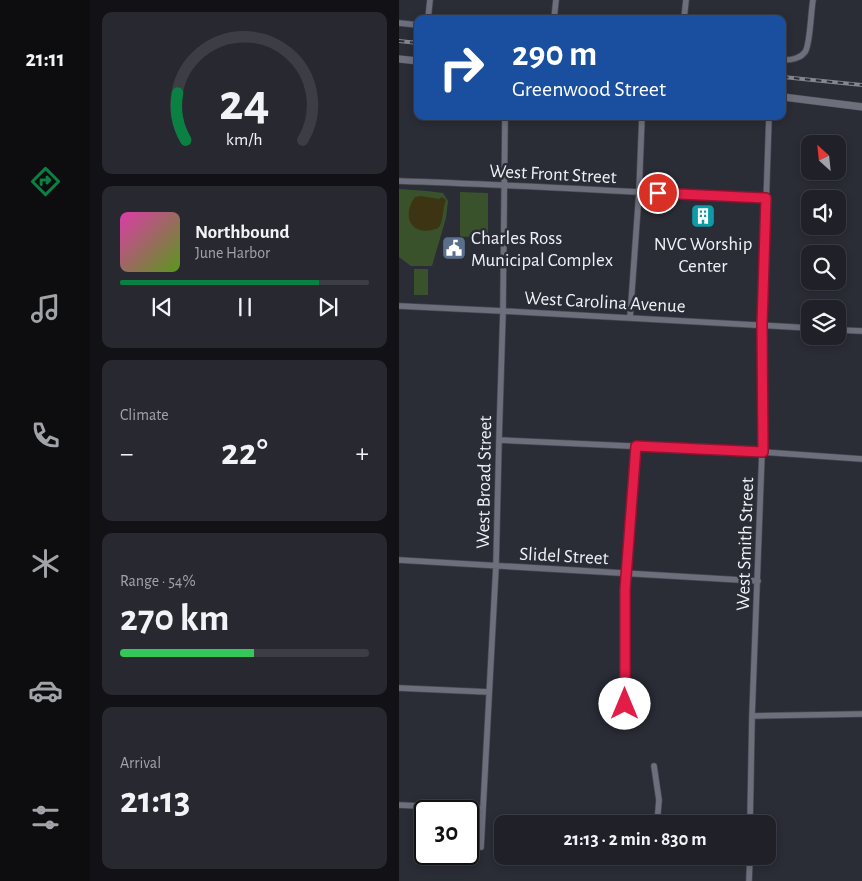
<!DOCTYPE html>
<meta charset="utf-8">
<style>
body{margin:0;font-family:"Alegreya Sans",sans-serif;background:#282930;color:#f1f3f6;height:100vh;display:flex;flex-direction:column;font-size:19px;white-space:nowrap}
*{box-sizing:border-box;margin:0}
p{font-size:16px;color:#a2a3a8}
.icon{flex:none;width:28px;height:28px;fill:none;stroke:currentColor;stroke-width:2;stroke-linecap:round;stroke-linejoin:round}
.map{position:relative;flex:1;overflow:hidden}
.drawer{display:flex;flex-direction:column;gap:12px;padding:12px;background:#121216;width:309px}
.drawer>*{flex:none}
.top-card{position:absolute;left:15px;top:15px;width:372px;height:105px;border-radius:10px;box-shadow:0 2px 8px #0003,0 0 0 1px #3d3e45;background:#1a4fa0;color:#fff;overflow:hidden}
.needle{width:32px;rotate:333deg}
.fabs{position:absolute;left:402px;top:135px;display:grid;gap:10px}
.fabs a{display:grid;place-items:center;width:45px;height:45px;border-radius:10px;background:#202128;box-shadow:0 2px 8px #0003,0 0 0 1px #3d3e45;font-size:25px}
.speed{position:absolute;left:15px;top:800px;display:flex;gap:10px;font-size:25px;font-weight:700;text-align:center}
.speed>*{display:grid;place-content:center;width:65px;height:65px;border-radius:50%;background:#202128;box-shadow:0 2px 8px #0003,0 0 0 1px #3d3e45;line-height:1}
.speed .limit{border:2px solid #111;border-radius:8px;background:#fff;color:#111}
.pin{position:absolute;display:grid;place-items:center;width:42px;height:42px;color:#fff;margin:-21px;border:2px solid #fff;border-radius:50%;box-shadow:0 1px 5px #0007}
.me{position:absolute;width:55px;margin:-28px;rotate:0deg;stroke-linejoin:round;filter:drop-shadow(0 0 4px #0008)}
.turn{display:flex;align-items:center;gap:18px;height:105px;padding:0 15px;font-size:22px}
.turn .icon{width:65px;height:65px;stroke-width:2.5}
.turn b{display:block;font-size:35px;line-height:42px}
.big{font-size:38px;font-weight:700;line-height:1.1}
.drawer .widget{flex:1;display:flex;flex-direction:column;justify-content:center;gap:8px;min-width:0;padding:0 18px;border-radius:10px;background:#282930}
.drawer .dial{align-items:center;gap:0}
.dial svg{height:130px;overflow:visible;fill:none;stroke:#3d3e45;stroke-width:7;stroke-linecap:round;text-anchor:middle}
.dial text{fill:#f1f3f6;stroke:none}
.song{display:flex;align-items:center;gap:15px}
.cover{width:60px;height:60px;border-radius:8px;background:linear-gradient(135deg,hsl(320 70% 55%),hsl(90 70% 35%))}
.played{height:5px;border-radius:2px;background:linear-gradient(90deg,#0b8043 80%,#3d3e45 80%)}
.keys{display:flex;justify-content:space-around;direction:ltr}
.heat{display:flex;justify-content:space-between;align-items:center;font-size:28px;direction:ltr}
.charge{height:8px;border-radius:4px;background:linear-gradient(90deg,#34c759 54%,#3d3e45 0)}
.trip{position:absolute;left:95px;top:815px;width:282px;height:50px;border-radius:10px;background:#202128;box-shadow:0 2px 8px #0003,0 0 0 1px #3d3e45;font-weight:700;line-height:50px;text-align:center}
main{display:flex;flex:1;min-height:0}
.tabs{display:flex;flex-direction:column;width:90px;justify-content:space-around;align-items:center;background:#0d0d10;color:#a2a3a8}
.tabs .icon{width:35px;height:35px}
.tabs .selected{color:#0b8043}
.tabs b{font-size:22px;color:#f1f3f6}
.map>svg:first-child{display:block}
.green{fill:#3a522c}
.sand{fill:#3c3413}
.lines{fill:none;stroke-linecap:round;stroke-linejoin:round}
.minor-casing{stroke:#474951;stroke-width:7}
.tertiary-casing{stroke:#474951;stroke-width:8}
.minor{stroke:#6d707c;stroke-width:5.5}
.tertiary{stroke:#6d707c;stroke-width:7}
.rail-casing{stroke:#85878f;stroke-width:4}
.rail{stroke:#2a2c36;stroke-width:2;stroke-dasharray:5.5;stroke-linecap:butt}
.route-casing{stroke:#92132f;stroke-width:12}
.route{stroke:#e11d48;stroke-width:9}
.labels{text-anchor:middle;stroke-width:5;stroke-linejoin:round;paint-order:stroke}
.street-label{font-size:19px;fill:#eff1f7;stroke:#2a2c36}
.poi-label{font-size:19px;fill:#eff1f7;stroke:#2a2c36;text-anchor:start}
</style>
<main>
<nav class="tabs">
<b>21:11</b>
<svg class="icon selected" aria-label="directions" viewBox="0 0 24 24"><path d="M12 3l9 9-9 9-9-9zM9 14v-3h6M13 9l2 2-2 2"/></svg>
<svg class="icon" aria-label="music" viewBox="0 0 24 24"><path d="M9 18V5l10-2v13"/><circle cx="6" cy="18" r="3"/><circle cx="16" cy="16" r="3"/></svg>
<svg class="icon" aria-label="phone" viewBox="0 0 24 24"><path d="M5 4h4l2 5-3 2q2 4 5 5l2-3 5 2v4C11 20 4 13 5 4z"/></svg>
<svg class="icon" aria-label="climate" viewBox="0 0 24 24"><path d="M12 3v18M4 7l16 10M4 17L20 7"/></svg>
<svg class="icon" aria-label="car" viewBox="0 0 24 24"><path d="M5 17H2v-5l4-1 3-4h7l3 4 3 1v5h-3M9 17h6M6 11h13"/><circle cx="7" cy="17" r="2"/><circle cx="17" cy="17" r="2"/></svg>
<svg class="icon" aria-label="filters" viewBox="0 0 24 24"><path d="M4 7h16M4 17h16"/><circle cx="9" cy="7" r="2"/><circle cx="15" cy="17" r="2"/></svg>
</nav>
<section class="drawer">
<div class="widget dial"><svg viewBox="0 0 100 80">
<path d="M14 69A42 42 0 1 1 86 69"/>
<path d="M14 69A42 42 0 0 1 9 40" stroke="#0b8043"/>
<text x="50" y="56" font-size="32" font-weight="700">24</text>
<text x="50" y="72" font-size="11">km/h</text>
</svg></div>
<div class="widget">
<div class="song"><i class="cover"></i><div><b>Northbound</b><p>June Harbor</p></div></div>
<div class="played"></div>
<div class="keys"><svg class="icon" aria-label="previous" viewBox="0 0 24 24"><path d="M18 5L8 12l10 7zM5 5v14"/></svg><svg class="icon" aria-label="pause" viewBox="0 0 24 24"><path d="M8 5v14M16 5v14"/></svg><svg class="icon" aria-label="next" viewBox="0 0 24 24"><path d="M6 5l10 7-10 7zM19 5v14"/></svg></div>
</div>
<div class="widget"><p>Climate</p>
<div class="heat"><a>−</a><b class="big">22°</b><a>+</a></div>
</div>
<div class="widget"><p>Range · 54%</p><b class="big">270 km</b><div class="charge"></div></div>
<div class="widget"><p>Arrival</p><b class="big">21:13</b></div>
</section>
<div class="map">
<svg width="464" height="881" viewBox="0 0 464 881">
<rect width="100%" height="100%" fill="#2a2c36"/>
<!-- green -->
<path class="green" d="M0 189 28 191 44 193 49 201 47 218 33 266H12L0 257Z
M61 192 89 193V236L61 237Z
M15 269H29V295H15Z"/>
<!-- sand -->
<path class="sand" d="M22 196 40 199 43 197 47 200C44 206 44 223 40 227 39 229 35 229 33 230 9 235 4 213 16 197Z"/>
<g class="lines">
<defs>
<path id="minor" d="M29 19 31 0
M155 19 157 0
M285 19 287 0
M0 23 19 25
M384 60C392 60 401 59 406 52 411 46 412 10 414 0
M0 181C122 185 245 193 367 198
M0 306 104 311 411 328
M231 318 240 192 243 116
M439 330 464 331
M100 440 363 452 464 459
M0 560 359 581
M0 688 90 692
M226 705V590L237 446
M353 716 464 714
M255 766 260 800 258 824
M0 805 84 809
M351 824 353 716 363 452V325L370 116
M82 847 97 566 100 440 104 311 106 116
M350 881 351 856"/>
<path id="tertiary" d="M0 59 19 61
M384 97 464 107"/>
</defs>
<!-- minor casing -->
<use href="#minor" class="minor-casing"/>
<!-- tertiary casing -->
<use href="#tertiary" class="tertiary-casing"/>
<!-- minor -->
<use href="#minor" class="minor"/>
<!-- tertiary -->
<use href="#tertiary" class="tertiary"/>
<defs>
<path id="rail" d="M0 41 19 43
M384 77 464 85"/>
</defs>
<!-- rail casing -->
<use href="#rail" class="rail-casing"/>
<!-- rail -->
<use href="#rail" class="rail"/>
</g>
<g class="lines">
<defs>
<path id="route" d="M226 704V590L237 446 364 452 363 325 367 198 259 193"/>
</defs>
<!-- route casing -->
<use href="#route" class="route-casing"/>
<!-- route -->
<use href="#route" class="route"/>
</g>
<!-- icons -->
<defs>
<symbol id="building-square" viewBox="-11 -11 22 22"><rect x="-9" y="-9" width="18" height="18" rx="4" fill="#0f9aa8" stroke="#2a2c36"/><path d="M-4-6H4V6H1V3H-1V6H-4ZM-2.5-4.3h1.7v1.8h-1.7ZM.8-4.3h1.7v1.8H.8ZM-2.5-1h1.7V.8h-1.7ZM.8-1h1.7V.8H.8Z" fill="#fff"/></symbol>
<symbol id="civic-square" viewBox="-11 -11 22 22"><rect x="-9" y="-9" width="18" height="18" rx="4" fill="#5c6f8a" stroke="#2a2c36"/><path d="M-.6-6.5H3V-4.5H.6V-3L4-1V1h2V6H-6V1h2V-1L-.6-3ZM-1.2 2.5V6h2.4V2.5Z" fill="#fff"/></symbol>
</defs>
<g fill-rule="evenodd">
<use href="#building-square" x="290" y="202" width="28" height="28"/>
<use href="#civic-square" x="41" y="234" width="28" height="28"/>
</g>
<g class="labels">
<!-- street labels -->
<g class="street-label">
<text transform="translate(154 173) rotate(3)" y="7">West Front Street</text>
<text transform="translate(206 301) rotate(3)" y="7">West Carolina Avenue</text>
<text transform="translate(84 482) rotate(-89)" y="7">West Broad Street</text>
<text transform="translate(345 544) rotate(-88)" y="7">West Smith Street</text>
<text transform="translate(165 555) rotate(3)" y="7">Slidel Street</text>
</g>
<!-- poi labels -->
<g class="poi-label">
<text x="72" y="244">Charles Ross<tspan x="72" dy="22">Municipal Complex</tspan></text>
<text x="304" y="250" text-anchor="middle">NVC Worship<tspan x="304" dy="22">Center</tspan></text>
</g>
</g>
</svg>
<div class="fabs">
<a><svg class="needle" viewBox="-14 -14 28 28"><path d="M0-13l5 13h-10z" fill="#e53935"/><path d="M0 13l5-13h-10z" fill="#a2a3a8"/></svg></a>
<a><svg class="icon" aria-label="sound" viewBox="0 0 24 24"><path d="M4 9h4l5-4v14l-5-4H4zM17 9q2 3 0 6"/></svg></a>
<a><svg class="icon" aria-label="search" viewBox="0 0 24 24"><circle cx="10" cy="10" r="6"/><path d="M15 15l6 6"/></svg></a>
<a><svg class="icon" aria-label="layers" viewBox="0 0 24 24"><path d="M12 4l9 5-9 5-9-5zM3 14l9 5 9-5"/></svg></a>
</div>
<div class="speed"><div class="limit">30</div></div>
<div class="pin" style="left:259px;top:193px;background:#d93025"><svg class="icon" aria-label="arrive" viewBox="0 0 24 24"><path d="M6 21V4h12l-3 4 3 4H6"/></svg></div>
<svg class="me" style="left:226px;top:704px" viewBox="-20 -20 40 40"><circle r="19" fill="#fff"/><path d="M0-13L10 11 0 6-10 11z" fill="#e11d48"/></svg>
<div class="trip">21:13 · 2 min · 830 m</div>
<div class="top-card">
<div class="turn"><svg class="icon" aria-label="right" viewBox="0 0 24 24"><path d="M7 20v-9h11M14 6l5 5-5 5"/></svg><div><b>290 m</b>Greenwood Street</div></div>
</div>
</div>
</main>
